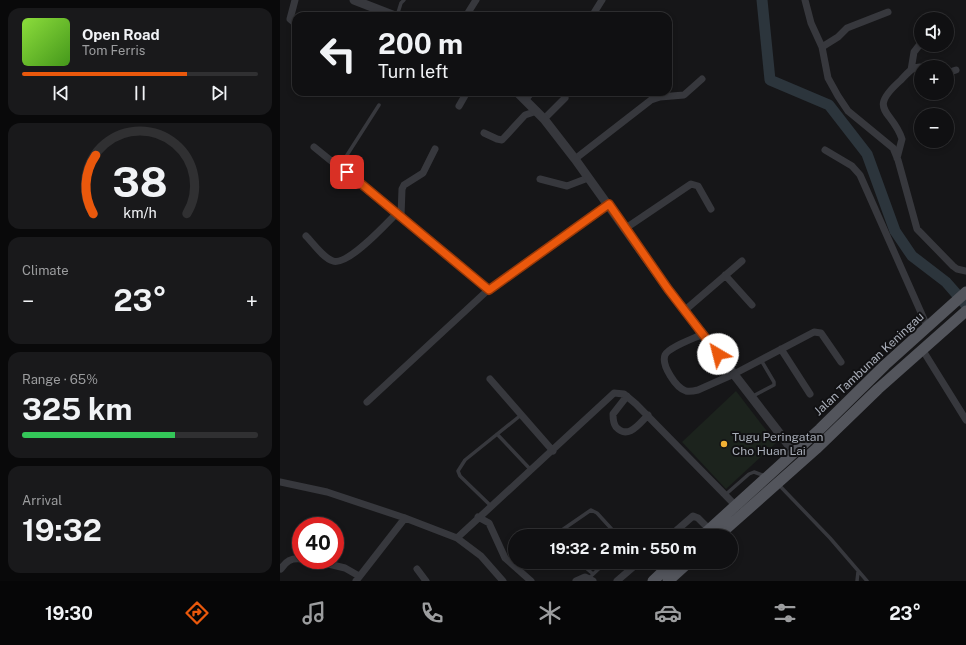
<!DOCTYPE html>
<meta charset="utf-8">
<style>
body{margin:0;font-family:"Public Sans",sans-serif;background:#19191b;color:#f1f3f6;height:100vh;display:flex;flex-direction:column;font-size:15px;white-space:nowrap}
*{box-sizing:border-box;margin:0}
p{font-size:13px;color:#9c9d9f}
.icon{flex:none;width:22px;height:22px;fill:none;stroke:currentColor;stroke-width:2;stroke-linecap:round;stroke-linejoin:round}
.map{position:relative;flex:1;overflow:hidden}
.drawer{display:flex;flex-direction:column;gap:8px;padding:8px;background:#09090a;width:280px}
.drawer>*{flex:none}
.hud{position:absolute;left:12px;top:12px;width:380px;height:84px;border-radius:12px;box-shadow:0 2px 6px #0003,0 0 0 1px #303032;background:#101012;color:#f1f3f6;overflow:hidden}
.controls{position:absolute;left:634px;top:12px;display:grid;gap:8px}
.controls a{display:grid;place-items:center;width:40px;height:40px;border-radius:50%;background:#101012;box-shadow:0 2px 6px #0003,0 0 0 1px #303032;font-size:20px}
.speed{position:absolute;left:12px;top:517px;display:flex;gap:8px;font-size:20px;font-weight:700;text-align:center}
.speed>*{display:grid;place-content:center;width:52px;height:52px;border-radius:50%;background:#101012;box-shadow:0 2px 6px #0003,0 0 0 1px #303032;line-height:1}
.speed .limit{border:6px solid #d22;background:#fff;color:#111}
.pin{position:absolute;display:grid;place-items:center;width:34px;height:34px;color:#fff;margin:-17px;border-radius:8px;box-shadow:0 2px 6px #0006}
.me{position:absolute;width:44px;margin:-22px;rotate:323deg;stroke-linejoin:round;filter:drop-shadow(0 0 3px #0008)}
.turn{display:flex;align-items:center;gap:14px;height:84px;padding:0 20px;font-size:18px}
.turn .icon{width:52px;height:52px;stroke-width:2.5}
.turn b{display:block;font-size:28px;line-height:34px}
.big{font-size:30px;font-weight:700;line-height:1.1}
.drawer .widget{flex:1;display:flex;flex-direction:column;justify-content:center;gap:6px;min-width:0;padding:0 14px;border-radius:12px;background:#19191b}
.drawer .dial{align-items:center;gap:0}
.dial svg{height:104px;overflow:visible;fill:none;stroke:#303032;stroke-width:7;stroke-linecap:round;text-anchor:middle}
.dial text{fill:#f1f3f6;stroke:none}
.song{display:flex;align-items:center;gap:12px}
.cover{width:48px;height:48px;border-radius:6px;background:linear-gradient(135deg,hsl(90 70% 55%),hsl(100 70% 35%))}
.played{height:4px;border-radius:2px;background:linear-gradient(90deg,#ea580c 70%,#303032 70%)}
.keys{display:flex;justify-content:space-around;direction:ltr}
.heat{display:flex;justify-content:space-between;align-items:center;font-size:22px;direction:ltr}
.charge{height:6px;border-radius:3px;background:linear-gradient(90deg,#34c759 65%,#303032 0)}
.trip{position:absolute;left:228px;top:529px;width:230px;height:40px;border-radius:20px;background:#101012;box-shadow:0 2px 6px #0003,0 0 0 1px #303032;font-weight:700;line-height:40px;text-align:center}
.dock{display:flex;height:64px;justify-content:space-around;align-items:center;background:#060607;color:#9c9d9f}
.dock .icon{width:28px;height:28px}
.dock .on{color:#ea580c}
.dock b{font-size:18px;color:#f1f3f6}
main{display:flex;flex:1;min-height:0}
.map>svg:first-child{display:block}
.green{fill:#1c231d}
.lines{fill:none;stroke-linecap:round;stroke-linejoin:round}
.river{stroke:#2c353c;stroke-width:11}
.service{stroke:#37383d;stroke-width:3.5}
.minor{stroke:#37383d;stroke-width:7}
.tertiary{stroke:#37383d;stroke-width:9}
.primary{stroke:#53555c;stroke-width:11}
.route-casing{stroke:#983908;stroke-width:10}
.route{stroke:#ea580c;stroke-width:7}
.poi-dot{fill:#f2b134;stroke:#111113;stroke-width:1.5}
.labels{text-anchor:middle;stroke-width:4;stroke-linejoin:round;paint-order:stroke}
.street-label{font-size:12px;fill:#a8adb8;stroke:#111113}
.poi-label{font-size:12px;fill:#a8adb8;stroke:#111113;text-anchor:start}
</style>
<main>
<section class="drawer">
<div class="widget">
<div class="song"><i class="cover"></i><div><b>Open Road</b><p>Tom Ferris</p></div></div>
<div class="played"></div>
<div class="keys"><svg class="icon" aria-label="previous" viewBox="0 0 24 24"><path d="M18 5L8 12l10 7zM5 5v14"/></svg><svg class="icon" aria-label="pause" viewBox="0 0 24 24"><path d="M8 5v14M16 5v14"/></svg><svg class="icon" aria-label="next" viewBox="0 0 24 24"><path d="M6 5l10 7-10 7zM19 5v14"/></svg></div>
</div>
<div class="widget dial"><svg viewBox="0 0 100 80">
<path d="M14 69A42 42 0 1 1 86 69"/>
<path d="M14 69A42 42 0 0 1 16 24" stroke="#ea580c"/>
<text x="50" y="56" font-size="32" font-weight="700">38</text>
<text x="50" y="72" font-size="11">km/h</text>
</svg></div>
<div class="widget"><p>Climate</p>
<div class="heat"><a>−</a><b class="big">23°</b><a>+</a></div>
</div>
<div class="widget"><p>Range · 65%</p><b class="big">325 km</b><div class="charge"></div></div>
<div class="widget"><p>Arrival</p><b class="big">19:32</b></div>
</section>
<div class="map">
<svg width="686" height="581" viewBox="0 0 686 581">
<rect width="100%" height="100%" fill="#161618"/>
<!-- green -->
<path class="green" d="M456 391 496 443 446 489 402 442Z"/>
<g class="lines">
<!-- river -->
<path class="river" d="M482 0 490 80 549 105 587 154 615 231 632 256 666 282 686 305"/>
<!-- service -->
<path class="service" d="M117 16 121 3 124 0
M60 166 99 105
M473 396 494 385V382L481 360
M217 434 251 470
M498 484 550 538 587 581
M445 495 469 474 474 472 485 476
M211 506 180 476 178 471 185 460 241 415
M279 536 282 530 311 510 317 513 338 536
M299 562 313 574
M309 578 326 562
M577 581 578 572"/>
<!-- minor -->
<path class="minor" d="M15 0 10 19 16 24
M525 0 531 23 542 47
M608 12 567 28 558 37 542 47 548 78 558 96 568 111 613 148 618 160 637 229 673 266 677 269 686 271
M186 16 196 0
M312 16 322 0
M631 70 634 52 641 43
M667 73 676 70
M246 99 252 92
M179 106 187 92
M264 119 285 98
M204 133 217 139 222 140 245 115 257 111
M34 147 209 289
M545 150 572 166 580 175 647 326
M617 158 622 139C612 109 586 111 621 80 627 74 632 66 641 67
M295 159 371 100 380 97 404 95 422 79
M260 179 287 186 308 178
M121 216 122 189 124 185 143 173 155 149
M346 228 411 184 418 186 431 209
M26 236C33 243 43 258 53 261 68 266 106 224 117 213
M445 275 472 305
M404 311 462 261
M423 334C415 338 389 347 385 355 381 365 396 388 406 391 410 392 414 391 418 390L454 374 534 332 541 333 561 362
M501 349 530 394
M642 349 686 420
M210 379 273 451
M347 396 333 414C333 419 333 423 336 427 348 440 359 424 368 415
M87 402 209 289 329 204
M0 482 47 492 125 518 177 538 201 556 223 581
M198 517 209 523 225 558 251 581
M390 536 413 516 418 518 429 529
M177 538 334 393 344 394 356 404 456 506
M32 560 65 568 79 576
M1 569C6 561 11 558 21 559
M137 569 146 581
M76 581 125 518
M296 581 305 577 313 581
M337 581 359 562"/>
<!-- tertiary -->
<path class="tertiary" d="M74 0 115 16
M237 92 264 119 295 159 388 289 514 452"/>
<!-- primary -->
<path class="primary" d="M422 536 540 429 605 365 686 292
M438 536 536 449 598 389 686 311
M373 581 393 562
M388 581 409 562"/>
</g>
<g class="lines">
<defs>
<path id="route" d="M67 172 209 290 329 204 388 289 438 354"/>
</defs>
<!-- route casing -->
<use href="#route" class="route-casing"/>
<!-- route -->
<use href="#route" class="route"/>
</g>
<!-- markers -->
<circle class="poi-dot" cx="444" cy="444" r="4"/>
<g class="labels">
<!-- street labels -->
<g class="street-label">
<text transform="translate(589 364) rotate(-43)" y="4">Jalan Tambunan Keningau</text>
</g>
<!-- poi labels -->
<g class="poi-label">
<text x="452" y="441">Tugu Peringatan<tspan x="452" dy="14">Cho Huan Lai</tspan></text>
</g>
</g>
</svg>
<div class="controls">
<a><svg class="icon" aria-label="sound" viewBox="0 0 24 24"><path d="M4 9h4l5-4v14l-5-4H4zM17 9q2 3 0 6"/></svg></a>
<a>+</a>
<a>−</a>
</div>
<div class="speed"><div class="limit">40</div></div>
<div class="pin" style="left:67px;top:172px;background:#d93025"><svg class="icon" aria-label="arrive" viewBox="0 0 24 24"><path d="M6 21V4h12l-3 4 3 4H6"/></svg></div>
<svg class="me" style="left:438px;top:354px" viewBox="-20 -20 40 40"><circle r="19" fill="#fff"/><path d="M0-13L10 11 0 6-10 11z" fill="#ea580c"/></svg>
<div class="trip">19:32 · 2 min · 550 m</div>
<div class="hud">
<div class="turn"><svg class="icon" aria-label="left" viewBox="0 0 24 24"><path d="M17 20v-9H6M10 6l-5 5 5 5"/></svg><div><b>200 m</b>Turn left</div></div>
</div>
</div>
</main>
<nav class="dock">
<b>19:30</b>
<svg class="icon on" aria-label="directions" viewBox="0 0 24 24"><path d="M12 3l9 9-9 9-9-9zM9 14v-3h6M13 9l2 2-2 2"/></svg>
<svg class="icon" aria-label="music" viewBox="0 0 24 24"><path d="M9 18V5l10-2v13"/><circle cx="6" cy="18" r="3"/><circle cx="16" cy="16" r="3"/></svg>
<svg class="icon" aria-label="phone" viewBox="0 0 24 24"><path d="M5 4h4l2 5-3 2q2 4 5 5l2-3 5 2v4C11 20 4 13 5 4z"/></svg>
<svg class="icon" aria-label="climate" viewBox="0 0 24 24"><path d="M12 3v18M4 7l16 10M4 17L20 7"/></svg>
<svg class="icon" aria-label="car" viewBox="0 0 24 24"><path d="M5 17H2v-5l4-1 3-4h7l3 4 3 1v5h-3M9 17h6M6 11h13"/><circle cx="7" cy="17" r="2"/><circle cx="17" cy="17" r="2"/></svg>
<svg class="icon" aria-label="filters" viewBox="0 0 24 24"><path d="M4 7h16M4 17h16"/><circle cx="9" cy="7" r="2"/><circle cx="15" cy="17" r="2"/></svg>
<b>23°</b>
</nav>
